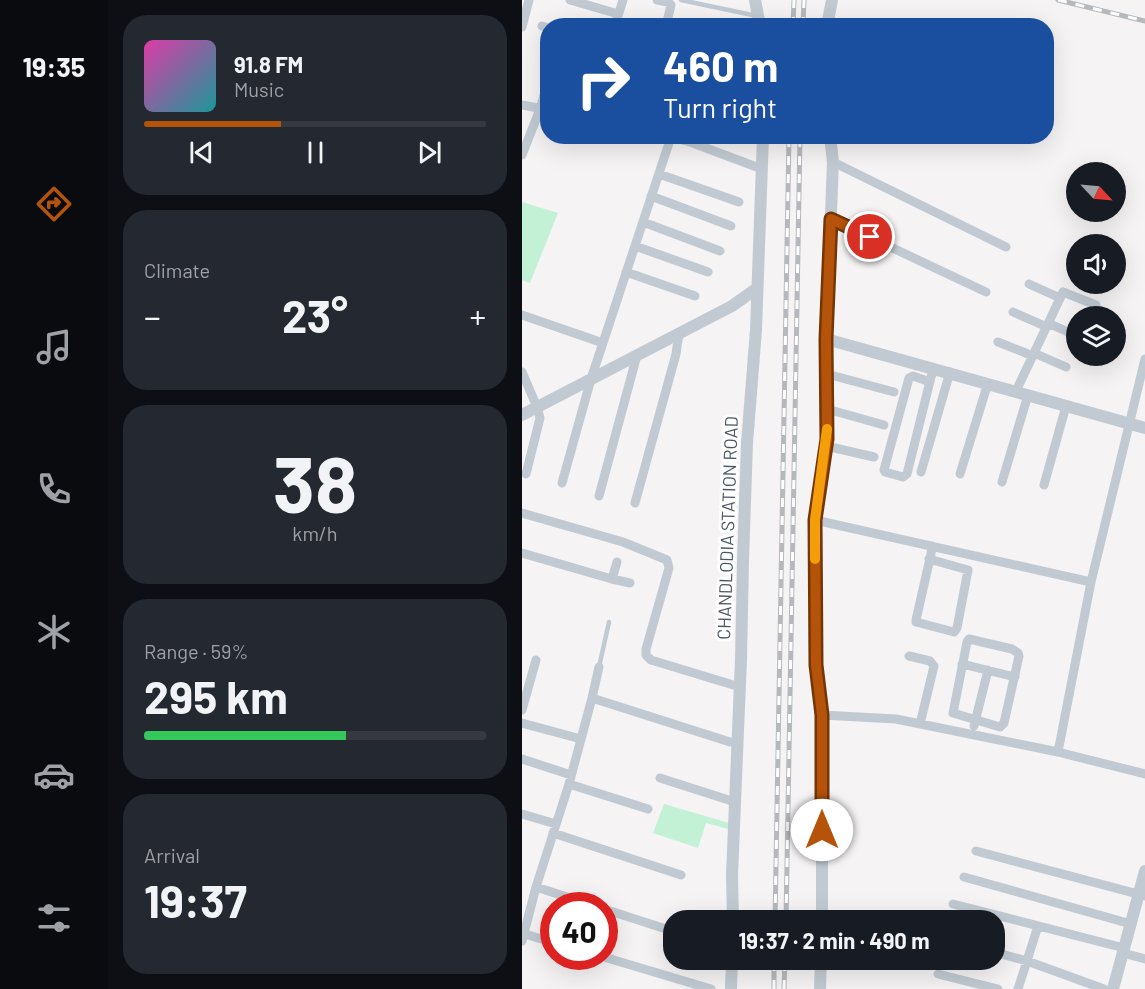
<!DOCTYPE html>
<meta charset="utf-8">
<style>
body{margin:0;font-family:Barlow,sans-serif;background:#242831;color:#f1f3f6;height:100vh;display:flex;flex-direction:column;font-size:22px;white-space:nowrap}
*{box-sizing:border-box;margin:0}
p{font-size:20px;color:#9ea1a6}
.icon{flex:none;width:33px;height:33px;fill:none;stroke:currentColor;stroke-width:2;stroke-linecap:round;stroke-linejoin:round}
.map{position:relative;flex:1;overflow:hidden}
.drawer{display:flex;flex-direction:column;gap:15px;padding:15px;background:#0d0f14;width:414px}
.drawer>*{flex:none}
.banner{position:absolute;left:18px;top:18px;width:514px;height:126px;border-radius:24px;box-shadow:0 6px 24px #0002;background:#1a4fa0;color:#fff;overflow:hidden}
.needle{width:39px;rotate:116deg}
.controls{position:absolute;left:544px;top:162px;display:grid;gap:12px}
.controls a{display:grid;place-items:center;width:60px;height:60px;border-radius:50%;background:#171b24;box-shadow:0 6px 24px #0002;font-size:30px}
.speed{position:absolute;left:18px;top:892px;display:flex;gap:12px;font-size:30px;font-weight:700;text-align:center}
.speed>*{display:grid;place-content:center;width:78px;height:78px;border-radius:50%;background:#171b24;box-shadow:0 6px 24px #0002;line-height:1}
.speed .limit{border:9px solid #d22;background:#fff;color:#111}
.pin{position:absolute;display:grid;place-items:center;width:51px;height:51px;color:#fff;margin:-26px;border:3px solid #fff;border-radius:50%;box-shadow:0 2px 6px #0007}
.me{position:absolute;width:66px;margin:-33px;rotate:0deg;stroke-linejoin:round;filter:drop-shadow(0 0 4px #0008)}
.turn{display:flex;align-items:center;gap:21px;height:126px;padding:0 24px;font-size:27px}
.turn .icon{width:78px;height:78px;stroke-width:2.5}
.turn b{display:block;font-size:42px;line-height:51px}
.big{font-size:45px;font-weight:700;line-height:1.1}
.drawer .tile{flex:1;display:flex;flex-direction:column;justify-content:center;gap:9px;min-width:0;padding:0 21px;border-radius:24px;background:#242831}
.drawer .dial{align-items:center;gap:0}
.dial b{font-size:78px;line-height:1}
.song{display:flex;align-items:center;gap:18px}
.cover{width:72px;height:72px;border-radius:9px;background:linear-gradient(135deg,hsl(320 70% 55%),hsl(180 70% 35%))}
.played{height:6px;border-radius:3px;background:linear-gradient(90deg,#b45309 40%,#363941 40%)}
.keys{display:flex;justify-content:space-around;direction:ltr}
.heat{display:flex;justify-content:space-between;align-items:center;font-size:33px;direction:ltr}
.charge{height:9px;border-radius:4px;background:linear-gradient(90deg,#34c759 59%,#363941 0)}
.trip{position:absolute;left:141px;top:910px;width:342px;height:60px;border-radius:24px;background:#171b24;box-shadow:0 6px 24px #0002;font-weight:700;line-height:60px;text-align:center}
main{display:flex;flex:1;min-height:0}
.tabs{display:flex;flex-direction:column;width:108px;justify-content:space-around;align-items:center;background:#090b0e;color:#9ea1a6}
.tabs .icon{width:42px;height:42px}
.tabs .current{color:#b45309}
.tabs b{font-size:27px;color:#f1f3f6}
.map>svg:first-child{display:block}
.green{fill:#c3f1d5}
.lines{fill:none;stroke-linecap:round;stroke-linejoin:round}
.service{stroke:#c1cad2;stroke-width:4.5}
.minor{stroke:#c1cad2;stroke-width:9}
.tertiary{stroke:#c1cad2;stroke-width:12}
.rail-casing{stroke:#b5b8bd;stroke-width:5}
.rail{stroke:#fff;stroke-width:3;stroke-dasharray:9;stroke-linecap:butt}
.route-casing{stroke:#753606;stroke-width:15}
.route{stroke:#b45309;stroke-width:10}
.slow{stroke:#f59e0b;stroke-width:10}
.labels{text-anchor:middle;stroke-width:6;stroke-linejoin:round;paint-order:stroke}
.street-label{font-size:18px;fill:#4a5661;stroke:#fff}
</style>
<main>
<nav class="tabs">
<b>19:35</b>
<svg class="icon current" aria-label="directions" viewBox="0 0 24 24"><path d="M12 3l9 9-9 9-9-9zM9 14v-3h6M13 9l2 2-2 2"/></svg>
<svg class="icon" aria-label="music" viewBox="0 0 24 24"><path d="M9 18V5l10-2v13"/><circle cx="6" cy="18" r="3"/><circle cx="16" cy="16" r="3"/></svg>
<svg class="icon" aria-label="phone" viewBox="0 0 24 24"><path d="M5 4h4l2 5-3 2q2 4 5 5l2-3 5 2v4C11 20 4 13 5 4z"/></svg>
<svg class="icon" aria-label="climate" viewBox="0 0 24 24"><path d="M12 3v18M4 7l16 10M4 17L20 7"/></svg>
<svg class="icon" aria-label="car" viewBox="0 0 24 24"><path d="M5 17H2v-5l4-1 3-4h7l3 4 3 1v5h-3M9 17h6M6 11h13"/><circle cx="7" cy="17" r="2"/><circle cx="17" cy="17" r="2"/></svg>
<svg class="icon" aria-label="filters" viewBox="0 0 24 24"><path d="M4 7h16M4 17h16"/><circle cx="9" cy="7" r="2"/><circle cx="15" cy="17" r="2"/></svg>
</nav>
<section class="drawer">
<div class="tile">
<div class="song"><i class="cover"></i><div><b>91.8 FM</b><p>Music</p></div></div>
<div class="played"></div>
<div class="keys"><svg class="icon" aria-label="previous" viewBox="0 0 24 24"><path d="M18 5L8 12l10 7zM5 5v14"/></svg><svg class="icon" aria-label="pause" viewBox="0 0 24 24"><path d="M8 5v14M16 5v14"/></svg><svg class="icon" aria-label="next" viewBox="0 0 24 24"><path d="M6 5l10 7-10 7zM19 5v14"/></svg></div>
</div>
<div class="tile"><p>Climate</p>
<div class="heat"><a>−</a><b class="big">23°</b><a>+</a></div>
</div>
<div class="tile dial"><b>38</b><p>km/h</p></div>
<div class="tile"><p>Range · 59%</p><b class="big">295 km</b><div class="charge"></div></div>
<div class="tile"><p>Arrival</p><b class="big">19:37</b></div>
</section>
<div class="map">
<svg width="623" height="989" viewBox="0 0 623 989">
<rect width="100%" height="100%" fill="#f5f3f3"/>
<!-- green -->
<path class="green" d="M0 202 36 213 8 283 0 280Z
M142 804 207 823 206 829 184 823 176 848 131 833Z"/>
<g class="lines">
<!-- service -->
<path class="service" d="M159 0 235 16
M77 667 87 622"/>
<!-- minor -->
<path class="minor" d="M48 0 93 13
M101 0 95 19 96 23 105 26
M135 0 146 2 149 5 144 26
M20 26 26 28
M0 27 7 0
M0 105 26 110
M145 136 168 142 240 169
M0 155 18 109 26 82
M311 162 484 247
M137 174 217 202
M129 196 209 226
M309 219 464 292
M121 222 198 251
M113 246 186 272
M104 272 173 296
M507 284 538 298
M491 312 525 327
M0 315 81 343
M526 323 555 336
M476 342 511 356
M512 353 544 367
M0 372 15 407 18 418 4 474
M305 374 372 392
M408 382 391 376 387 378 362 470 363 472 381 477 385 474 409 377 412 368
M494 391 541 292 574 305
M305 409 362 425
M304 446 352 457
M399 472 428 372
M438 474 466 383
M480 482 506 395
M40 483 69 379 149 137
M522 485 544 406
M77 496 115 355
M113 503 154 354 157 333
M0 513 101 542 145 560 147 568 124 649V655L129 660 218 687
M293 520 569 582
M0 553 90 579 95 562
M407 559 446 570 435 628 432 632 394 622V620L409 554 410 546
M90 579 108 583
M447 639 490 649 496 653 497 656 482 723 478 727 431 713 445 642Z
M387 656 408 661 412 666 398 724
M440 664 493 677
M70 698 77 667
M0 710 14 660
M300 715 374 719 536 752 623 774
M0 723 59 739
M452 726 466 670
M536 752 569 582 623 359
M0 759 49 775
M138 778 213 802
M47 784 126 809
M0 814 34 824
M31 833 159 875
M454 851 623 896
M442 877 609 924
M14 887 73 906
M431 904 602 948
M82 909 144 929
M0 933 32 943
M0 941 14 887 47 784 70 698 208 742
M472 952 505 961 582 989
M601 953 623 959
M82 957 189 989
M416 974 476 989
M496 989 516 926"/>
<!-- tertiary -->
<path class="tertiary" d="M233 0 238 26
M305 26 310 0
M308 136 311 162 304 339 623 428
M0 415 210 306 234 289
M211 921 210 875 219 659 221 561 225 443 234 330 241 136
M300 921V715L294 665 293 520 305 439 304 339
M209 989 210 960
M298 989 299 960
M591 989 623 871"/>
<defs>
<path id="rail" d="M536 0 623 21
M271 26 272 0
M281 26 282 0
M253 921 267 136
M264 921 278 136
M252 989V960
M262 989 263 960"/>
</defs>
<!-- rail casing -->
<use href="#rail" class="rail-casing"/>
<!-- rail -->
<use href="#rail" class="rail"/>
</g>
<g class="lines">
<defs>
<path id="route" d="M300 830V715L294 665 293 520 305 439 304 339 309 219 348 237"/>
</defs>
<!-- route casing -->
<use href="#route" class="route-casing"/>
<!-- route -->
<use href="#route" class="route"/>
<!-- slow -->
<path class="slow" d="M293 559V520L305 429"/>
</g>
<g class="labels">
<!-- street labels -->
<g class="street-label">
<text transform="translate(206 528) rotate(-88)" y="6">CHANDLODIA STATION ROAD</text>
</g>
</g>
</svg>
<div class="controls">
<a><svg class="needle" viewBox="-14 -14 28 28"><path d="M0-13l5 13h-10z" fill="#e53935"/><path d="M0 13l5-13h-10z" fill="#9ea1a6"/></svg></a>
<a><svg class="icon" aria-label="sound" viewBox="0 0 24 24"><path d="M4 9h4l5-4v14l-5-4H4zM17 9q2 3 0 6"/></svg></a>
<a><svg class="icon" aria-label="layers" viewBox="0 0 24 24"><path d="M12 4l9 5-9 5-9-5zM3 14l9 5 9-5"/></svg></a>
</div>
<div class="speed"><div class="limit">40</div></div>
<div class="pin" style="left:348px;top:237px;background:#d93025"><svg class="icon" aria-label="arrive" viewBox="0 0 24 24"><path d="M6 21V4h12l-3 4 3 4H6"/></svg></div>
<svg class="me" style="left:300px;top:830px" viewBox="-20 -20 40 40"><circle r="19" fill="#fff"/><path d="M0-13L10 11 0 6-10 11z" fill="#b45309"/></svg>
<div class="trip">19:37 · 2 min · 490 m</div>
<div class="banner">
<div class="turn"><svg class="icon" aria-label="right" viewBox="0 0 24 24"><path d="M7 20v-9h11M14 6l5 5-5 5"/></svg><div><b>460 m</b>Turn right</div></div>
</div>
</div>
</main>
